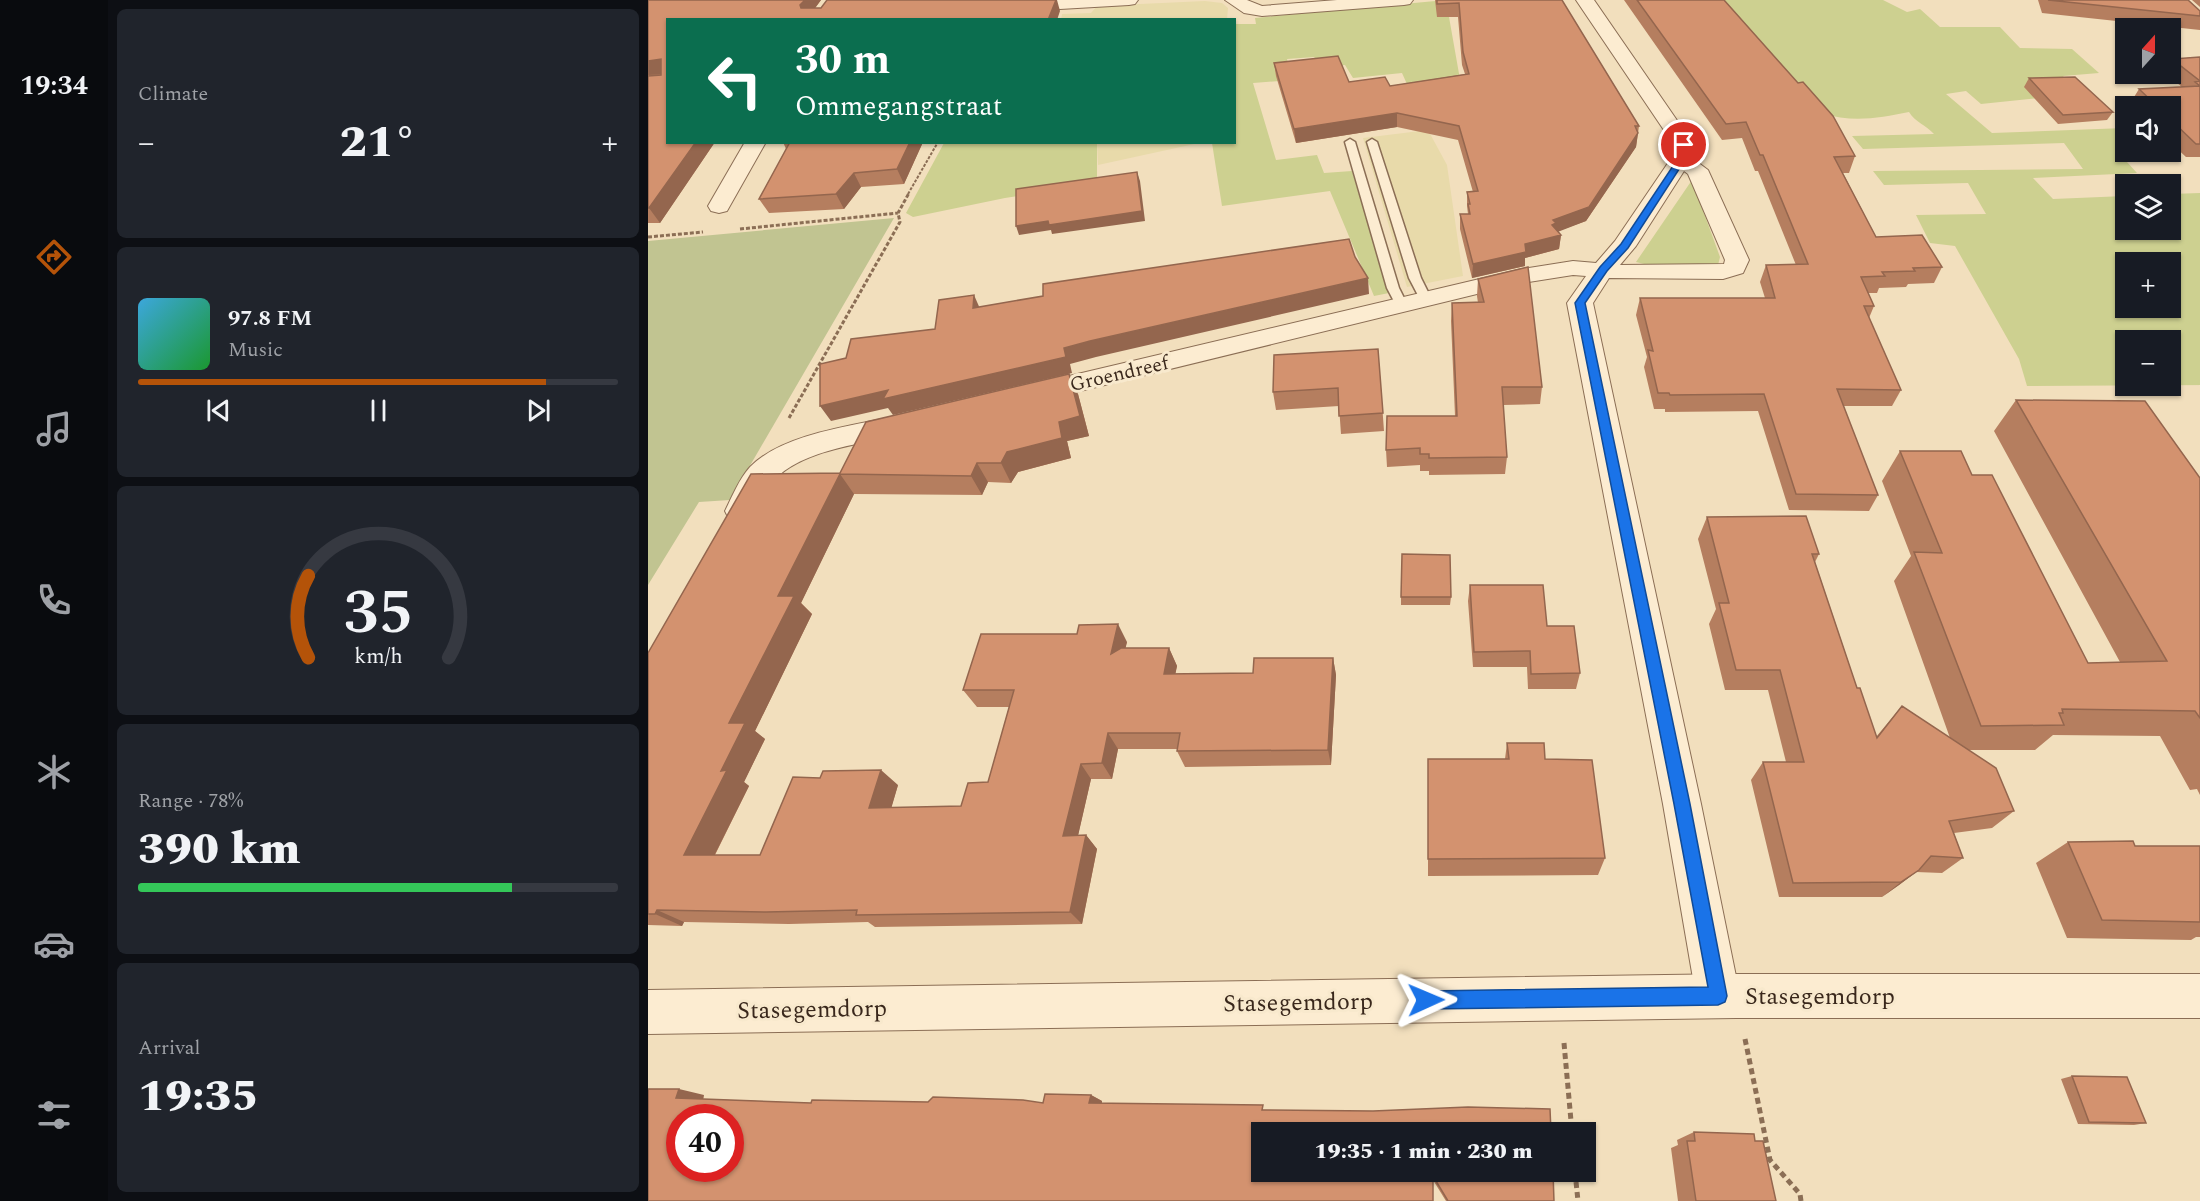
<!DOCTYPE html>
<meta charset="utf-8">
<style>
body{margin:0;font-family:Spectral,serif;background:#20242c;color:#f1f3f6;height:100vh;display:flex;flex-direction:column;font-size:22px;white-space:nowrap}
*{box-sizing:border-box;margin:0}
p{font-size:20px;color:#9ea1a6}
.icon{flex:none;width:33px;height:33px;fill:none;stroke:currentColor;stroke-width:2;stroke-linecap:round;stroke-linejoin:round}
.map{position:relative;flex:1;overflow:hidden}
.side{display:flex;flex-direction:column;gap:9px;padding:9px;background:#0d0f14;width:540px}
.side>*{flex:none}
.hud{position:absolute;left:18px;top:18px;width:570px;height:126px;border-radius:0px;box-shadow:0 2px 4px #0004;background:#0b6e4f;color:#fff;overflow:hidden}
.needle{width:39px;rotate:21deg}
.tools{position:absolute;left:1467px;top:18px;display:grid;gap:12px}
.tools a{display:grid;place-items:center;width:66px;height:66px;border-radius:0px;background:#171b24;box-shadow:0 2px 4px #0004;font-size:30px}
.speed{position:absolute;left:18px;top:1104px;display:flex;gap:12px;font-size:30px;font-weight:700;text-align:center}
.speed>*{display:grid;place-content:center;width:78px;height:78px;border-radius:50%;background:#171b24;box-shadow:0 2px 4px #0004;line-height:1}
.speed .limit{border:9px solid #d22;background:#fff;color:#111}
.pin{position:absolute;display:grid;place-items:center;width:51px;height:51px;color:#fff;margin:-26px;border:3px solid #fff;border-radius:50%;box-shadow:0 2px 6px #0007}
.me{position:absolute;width:66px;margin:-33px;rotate:89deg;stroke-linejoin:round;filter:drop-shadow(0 0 4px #0008)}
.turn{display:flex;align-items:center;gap:21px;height:126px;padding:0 30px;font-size:27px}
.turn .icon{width:78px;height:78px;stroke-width:2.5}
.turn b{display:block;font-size:42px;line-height:51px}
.big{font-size:45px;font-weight:800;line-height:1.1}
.side .tile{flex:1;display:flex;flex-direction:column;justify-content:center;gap:9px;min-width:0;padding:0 21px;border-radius:9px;background:#20242c}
.side .dial{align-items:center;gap:0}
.dial svg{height:156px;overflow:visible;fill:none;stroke:#363941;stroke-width:7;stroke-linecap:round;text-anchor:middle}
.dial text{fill:#f1f3f6;stroke:none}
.song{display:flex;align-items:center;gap:18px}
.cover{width:72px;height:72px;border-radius:9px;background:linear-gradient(135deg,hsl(200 70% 55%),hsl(130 70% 35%))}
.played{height:6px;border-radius:3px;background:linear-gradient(90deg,#b45309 85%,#363941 85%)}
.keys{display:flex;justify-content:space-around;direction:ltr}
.heat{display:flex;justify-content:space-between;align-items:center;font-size:33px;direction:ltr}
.charge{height:9px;border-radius:4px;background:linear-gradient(90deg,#34c759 78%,#363941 0)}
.trip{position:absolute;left:603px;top:1122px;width:345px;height:60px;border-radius:0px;background:#171b24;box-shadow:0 2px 4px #0004;font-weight:800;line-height:60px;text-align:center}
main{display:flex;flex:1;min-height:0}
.menu{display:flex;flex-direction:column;width:108px;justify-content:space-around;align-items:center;background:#090b0e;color:#9ea1a6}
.menu .icon{width:42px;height:42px}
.menu .selected{color:#b45309}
.menu b{font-size:27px;color:#f1f3f6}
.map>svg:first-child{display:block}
.farmland{fill:#e8daaa}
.green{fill:#cdd090;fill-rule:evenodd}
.cemetery{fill:#c1c491}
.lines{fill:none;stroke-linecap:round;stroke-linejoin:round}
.service-casing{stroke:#8b6e55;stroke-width:3}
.minor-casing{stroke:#8b6e55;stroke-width:2}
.tertiary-casing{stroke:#8b6e55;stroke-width:2}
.path-far2{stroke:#8b6e55;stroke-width:2;stroke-dasharray:3 1.5;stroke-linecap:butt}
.path-far1{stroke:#8b6e55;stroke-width:3;stroke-dasharray:4 2;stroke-linecap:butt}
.path{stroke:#8b6e55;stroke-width:5;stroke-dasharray:6 4;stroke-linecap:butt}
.service{fill:#fcecd1;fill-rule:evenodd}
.minor{fill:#fcecd1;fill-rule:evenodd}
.tertiary{fill:#fcecd1;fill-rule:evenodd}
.wall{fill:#b57e5f}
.shaded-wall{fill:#94664e}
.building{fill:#d3926f;stroke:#94664e;stroke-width:1.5;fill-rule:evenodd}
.route{fill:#1a73e8;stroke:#114b97;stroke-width:1.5}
.labels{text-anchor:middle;stroke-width:6;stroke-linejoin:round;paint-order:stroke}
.street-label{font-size:20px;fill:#39271b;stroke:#f8e9cd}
.near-street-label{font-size:24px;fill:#39271b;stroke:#f8e9cd}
</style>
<main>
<nav class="menu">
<b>19:34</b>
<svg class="icon selected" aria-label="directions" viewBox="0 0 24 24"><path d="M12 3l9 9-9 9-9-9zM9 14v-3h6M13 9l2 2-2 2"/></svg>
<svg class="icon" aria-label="music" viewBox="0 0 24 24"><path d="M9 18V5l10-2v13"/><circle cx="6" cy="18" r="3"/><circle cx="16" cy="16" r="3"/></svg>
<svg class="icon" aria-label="phone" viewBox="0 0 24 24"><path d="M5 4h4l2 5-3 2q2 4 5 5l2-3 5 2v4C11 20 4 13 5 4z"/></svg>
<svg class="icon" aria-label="climate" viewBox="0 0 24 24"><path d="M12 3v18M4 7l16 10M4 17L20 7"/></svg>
<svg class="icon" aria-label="car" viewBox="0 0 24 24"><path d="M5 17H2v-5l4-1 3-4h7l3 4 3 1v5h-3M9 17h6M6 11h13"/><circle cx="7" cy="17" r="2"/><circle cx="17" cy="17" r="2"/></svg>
<svg class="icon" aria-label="filters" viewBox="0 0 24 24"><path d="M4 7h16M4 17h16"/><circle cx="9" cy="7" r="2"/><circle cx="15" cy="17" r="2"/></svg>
</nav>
<section class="side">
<div class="tile"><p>Climate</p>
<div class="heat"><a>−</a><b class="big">21°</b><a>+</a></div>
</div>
<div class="tile">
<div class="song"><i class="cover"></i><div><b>97.8 FM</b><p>Music</p></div></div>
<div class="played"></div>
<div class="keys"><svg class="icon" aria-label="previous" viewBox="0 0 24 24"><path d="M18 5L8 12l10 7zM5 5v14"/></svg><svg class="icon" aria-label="pause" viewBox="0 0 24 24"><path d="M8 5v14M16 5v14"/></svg><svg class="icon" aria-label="next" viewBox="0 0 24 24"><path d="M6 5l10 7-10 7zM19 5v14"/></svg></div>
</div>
<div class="tile dial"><svg viewBox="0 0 100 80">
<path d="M14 69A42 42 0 1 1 86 69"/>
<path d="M14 69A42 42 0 0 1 14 27" stroke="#b45309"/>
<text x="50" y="56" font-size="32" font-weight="700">35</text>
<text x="50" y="72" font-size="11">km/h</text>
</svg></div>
<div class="tile"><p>Range · 78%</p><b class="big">390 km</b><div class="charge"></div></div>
<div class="tile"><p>Arrival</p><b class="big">19:35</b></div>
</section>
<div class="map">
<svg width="1552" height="1201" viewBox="0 0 1552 1201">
<rect width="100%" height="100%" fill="#f2dfbd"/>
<!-- farmland -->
<path class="farmland" d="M557 1 574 3 580 8 579 19 413 20 414 14 443 13 449 6Z
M780 130 799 165 815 276 759 287 715 138Z
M449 142 551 143 450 165Z"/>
<!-- green -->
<path class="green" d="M798 0 813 85 763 93 754 73 705 78 697 65 676 68 666 57 639 59 644 80 605 83 628 160 669 155 676 173 704 171 741 293 726 296 682 191 574 206 564 143 586 142 587 24H608L607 18Z
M1066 0H1235L1259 12 1272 9 1292 27H1352L1372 48 1424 49 1451 73 1415 76 1429 94 1333 104 1318 91 1298 94 1344 133 1477 128V150L1469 151 1489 173 1385 178 1405 199 1477 196 1478 230H1522L1523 194 1552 193V385L1379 386 1371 359 1307 246 1282 243 1268 215 1338 214 1320 183 1236 185 1225 171 1435 169 1416 143 1215 149 1204 136 1286 134C1278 125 1267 122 1261 112 1231 118 1204 123 1174 113ZM1478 262H1522V308H1478ZM1478 340H1522V386H1478Z
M296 143H449V183L357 198 265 217 258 213Z
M1044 180 1072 257 1070 265 1004 266 988 262Z"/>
<!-- cemetery -->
<path class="cemetery" d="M246 218 82 500 51 502 0 585V241Z"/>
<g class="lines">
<defs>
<path id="service" d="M702 139 707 142 751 288 760 306 758 309H750L739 288 697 142Z
M724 139 729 142 773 278 784 300 782 303H774L761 278 719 142Z"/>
<path id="minor" d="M407 0H490L487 4 481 5 412 9 406 8 403 4Z
M577 0H599L614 6 689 0H765L762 4 756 5 614 16 596 13Z
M928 0H946L1046 145 1044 158 1060 170 1101 260 1095 273 1075 279 961 278 945 303 1053 804 1092 996 1085 1011 1070 1018 1055 1011 1048 996 1015 804 919 303 938 276 925 275 874 283 383 403 373 401 369 394 373 387 383 385 874 269 925 261 948 263 967 241 1022 160 1026 145ZM1036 171 1040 174 1077 260 1076 264 972 265 988 246Z
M97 142H118L79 211 71 213 63 211 60 206Z
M254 415 264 418 268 425 264 432C221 444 154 447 123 483 114 492 109 508 103 519L92 522 81 519 77 511C84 497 91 479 102 467 135 433 209 425 254 415Z"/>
<path id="tertiary" d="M1088 974H1552V1018H1088L0 1034V990Z"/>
</defs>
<!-- service casing -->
<use href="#service" class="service-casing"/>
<!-- minor casing -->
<use href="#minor" class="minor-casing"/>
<!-- tertiary casing -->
<use href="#tertiary" class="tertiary-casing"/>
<!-- path-far2 -->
<path class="path-far2" d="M260 194 290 142"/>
<!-- path-far1 -->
<path class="path-far1" d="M92 229 250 213
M0 237 55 232
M141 418 252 222 250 213 261 193"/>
<!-- path -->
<path class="path" d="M1097 1039 1122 1160 1152 1194 1153 1201
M916 1043 924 1132
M927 1172 930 1201"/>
<!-- service -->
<use href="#service" class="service"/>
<!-- minor -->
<use href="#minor" class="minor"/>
<!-- tertiary -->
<use href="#tertiary" class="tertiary"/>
</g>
<!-- wall -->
<path class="wall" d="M0 0H173L167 8 412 11 20 20V142H67L12 223H0Z
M787 0H914L991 126 988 147 938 221 910 231 913 235 911 249 877 258V266L824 278 812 229V214H820L819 206V192H825L810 140 749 127 648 143 628 76 626 63 701 82 742 86 817 74 814 65 810 17H789Z
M976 0H1076L1207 156 1201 173H1195L1228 237 1294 267 1286 283 1260 284 1258 287 1231 288 1229 293H1220L1226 306 1221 318 1253 390 1244 406H1195L1230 495 1221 511 1141 510 1110 411 1017 412V409H1006L996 367 999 357 988 315 992 298H1117L1112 282 1118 265H1148L1110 171H1107L1094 138 1074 140Z
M1390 0H1540L1552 11V30L1394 13Z
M1544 0H1552V7Z
M1552 57V157H1538L1522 142V106H1487L1483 102 1491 89 1534 87 1518 74H1522V61L1524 59Z
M1381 78 1465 112 1459 120 1410 124 1376 87Z
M135 142H275L256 184 213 187 196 209 121 213 111 199 138 149Z
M830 279 894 387 892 404 855 405 859 457 857 474 781 475V471H772V465L739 467 738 450 807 416 803 321 804 303H830L829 296Z
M730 349 736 431 693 434 691 406 628 410 625 392Z
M430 394 441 436 419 441 423 458 370 472 363 483 340 482 334 495 206 494 153 603 164 614 107 731 117 739 96 782 101 786 67 855H112L250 785 243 808 313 806 340 782 361 707H329L315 690 479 642 477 648H521L529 666 527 674 605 673 685 658 688 675 683 765 537 767 529 751V749H470L464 779H443L430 835H438L449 849 434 924 227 927 220 922 141 924 36 922 34 926 0 925V653L192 473Z
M1368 400 1552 478V795L1549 789 1542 790 1512 736 1405 735 1387 750H1321L1366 811 1344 828 1306 833 1315 858 1294 873 1268 872 1251 885 1234 897H1131L1103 780 1115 762H1138L1120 690H1077L1061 624 1068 609 1050 539 1059 517 1171 554 1167 562 1209 688 1228 737 1254 706 1302 738 1246 581 1263 556 1234 481 1252 451 1324 475 1440 663 1472 662 1346 431Z
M822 585 899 626 932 673 928 689H880L879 667H825L820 601Z
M753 597H803L802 605H753Z
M859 743 897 759 957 858 950 875 780 876V759H857Z
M1420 842 1487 846H1552V937H1548L1543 940 1419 938 1388 863Z
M1424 1076 1498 1123 1486 1125 1430 1124 1413 1079Z
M56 1095 55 1099 163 1103H395L443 1095 454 1101V1103L620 1110 905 1172 906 1201H798L785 1180 0 1201Z
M1046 1132 1107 1141 1128 1201H1030L1023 1148 1030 1145 1029 1140Z"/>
<!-- shaded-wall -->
<path class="shaded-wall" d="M157 0H173L159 19 153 8 152 5Z
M408 0H409L412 11 409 20H400Z
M13 59 20 74 0 75V61Z
M749 113V127L648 143 646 129Z
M990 133 988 147 938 221 907 233 913 235 911 249 877 258V266L824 278 825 264 877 244 905 220Z
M48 142H67L12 223 1 208Z
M262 142H275L256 184 249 169Z
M489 172 492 181 497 221 404 234 403 230 371 235 368 226Z
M206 173 213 187 196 209 188 194Z
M720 278 721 294 448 357 422 364 424 373 245 415 240 408 183 421 172 406 416 348 442 341Z
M326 295 333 311 325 308Z
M421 374 430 394 441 436 419 441 423 458 370 472 363 483 353 463 359 452 411 422Z
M329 463 340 482 334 495 323 476Z
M192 474 206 494 153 603 164 614 107 731 117 739 96 782 101 786 60 868 36 855 73 771 81 723 130 596Z
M470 624 479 642 472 672 463 654Z
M521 648 529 666 524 691 516 674Z
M685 658 688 675 683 765 680 750Z
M460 733 470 749 464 779 454 763Z
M433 764 443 779 427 849 415 836Z
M233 770 250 785 239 823 221 808Z
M438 835 449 849 434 924 422 912Z
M1271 870 1251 885 1234 897 1253 882Z
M9 910 36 922 34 926 7 914Z
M31 1089 56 1095 54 1104 28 1098Z
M443 1095 454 1101 453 1108 441 1103Z"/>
<!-- building -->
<path class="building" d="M0 0H157L152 5 153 8H173L179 0H408L400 20H20V142H48L1 208H0V76L13 75V59L0 61Z
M789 0H914L991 126H987L990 133 941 207 905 220 908 223 904 225 913 235 877 244 878 252 825 264 812 214H822L820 204H822L819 192 830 191 811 126 749 113 646 129 626 63 690 56 701 82 737 77 742 86 821 74 815 52 811 3 789 4Z
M989 0H1076L1150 83 1155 82 1185 116 1207 156 1186 157 1228 237 1274 235 1294 267 1265 268 1267 271 1234 272 1237 276 1213 277 1226 306H1216L1253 390 1189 389 1230 495 1148 494 1116 394 1022 395 1021 393H1010L1000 350 1005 351 992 298H1127L1118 265 1160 264 1115 155H1112L1098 122 1078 124Z
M1400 0H1540L1552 11V16Z
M1552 57V86L1547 82 1552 81 1524 59Z
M1427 77 1465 112 1415 115 1381 78Z
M1552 86V144H1548L1522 119V106H1509L1491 89Z
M142 142H262L249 169 206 173 188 194 111 199Z
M489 172 494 211 401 225 400 221 368 226V189Z
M701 239 707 257 720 278 442 341 416 348 418 357 235 399 240 390 172 406V364L198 358 203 339 287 329 291 300 326 295 325 308 395 296V284Z
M880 267 894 387H854L859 457 781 458V454H772V448L738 450 739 416H809L804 303 836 302 830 279Z
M730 349 735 413 691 416 690 388 625 392 626 355Z
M421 374 432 416 411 422 414 438 359 452 353 463H329L323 476 192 474 130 596H146L81 723H97L73 771 79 770 36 855H112L145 777 172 778 175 771 233 770 221 808 313 806 320 783 340 782 366 690H315L333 634H429L431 625 470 624 463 654 473 648H521L516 674 605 673 606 658H685L680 750 529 751 532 733H460L454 763 433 764 415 836 438 835 422 912 208 915 209 910 118 912 9 910 7 914H0V653L103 474 192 473 218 422Z
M1368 400 1497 401 1552 478V718L1547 711 1414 709 1415 713H1411L1416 725 1333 726 1266 552 1294 553 1252 451H1313L1324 475H1344L1440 663 1519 661Z
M1158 516 1171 554H1164L1209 688H1212L1229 738 1254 706 1348 768 1366 811 1301 821 1315 858 1283 856 1271 870 1253 882 1145 883 1115 762H1156L1132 670H1088L1071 603H1081L1059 517Z
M754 554 802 555 803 597H753Z
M822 585H895L899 626H926L932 673 883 674 882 651 826 652Z
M859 743H896L897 759 944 760 957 858 780 859V759H861Z
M1485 841 1487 846H1552V922L1454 920 1420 842Z
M1424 1076 1479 1077 1498 1123 1441 1122Z
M0 1089H31L28 1098 163 1103 164 1100 280 1102 285 1097 375 1100 395 1103 397 1094 443 1095 441 1103 615 1105 614 1110 725 1111 820 1107 902 1109 903 1132H614V1172H905L906 1201H800L785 1176V1201H0ZM32 1118H82V1168H32Z
M1046 1132 1106 1134 1107 1141H1115L1128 1201H1048L1039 1141H1047Z"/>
<!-- route -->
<path class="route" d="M1036 143 1040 145 1037 160 980 248 959 271 937 303 1042 804 1079 996 1077 1002 1070 1005 778 1009 772 1006 769 1000 772 994 778 991 1060 987 1026 804 927 303 952 267 973 244 1029 160 1031 145Z"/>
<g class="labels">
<!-- street labels -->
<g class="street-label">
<text transform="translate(471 373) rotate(-13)" y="7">Groendreef</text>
</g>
<!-- near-street labels -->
<g class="near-street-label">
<text x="1172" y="1004">Stasegemdorp</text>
<text transform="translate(650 1002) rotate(-1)" y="8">Stasegemdorp</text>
<text transform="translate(164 1009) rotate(-1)" y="8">Stasegemdorp</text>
</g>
</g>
</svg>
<div class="tools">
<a><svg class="needle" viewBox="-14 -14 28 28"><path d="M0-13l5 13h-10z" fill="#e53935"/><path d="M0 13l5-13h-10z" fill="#9ea1a6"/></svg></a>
<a><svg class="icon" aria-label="sound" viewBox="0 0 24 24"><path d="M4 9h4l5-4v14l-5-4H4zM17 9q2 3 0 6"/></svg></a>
<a><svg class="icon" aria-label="layers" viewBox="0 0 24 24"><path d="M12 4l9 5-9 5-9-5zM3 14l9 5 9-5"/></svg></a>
<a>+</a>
<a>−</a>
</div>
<div class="speed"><div class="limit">40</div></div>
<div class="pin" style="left:1036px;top:145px;background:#d93025"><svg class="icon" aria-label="arrive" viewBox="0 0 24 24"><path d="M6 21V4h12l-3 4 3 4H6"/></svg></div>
<svg class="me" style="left:778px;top:1000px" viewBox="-20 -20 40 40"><path d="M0-17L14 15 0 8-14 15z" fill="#1a73e8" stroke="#fff" stroke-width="4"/></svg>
<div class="trip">19:35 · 1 min · 230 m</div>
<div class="hud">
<div class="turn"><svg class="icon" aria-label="left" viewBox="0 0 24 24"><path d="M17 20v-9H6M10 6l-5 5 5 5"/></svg><div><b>30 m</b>Ommegangstraat</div></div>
</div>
</div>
</main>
